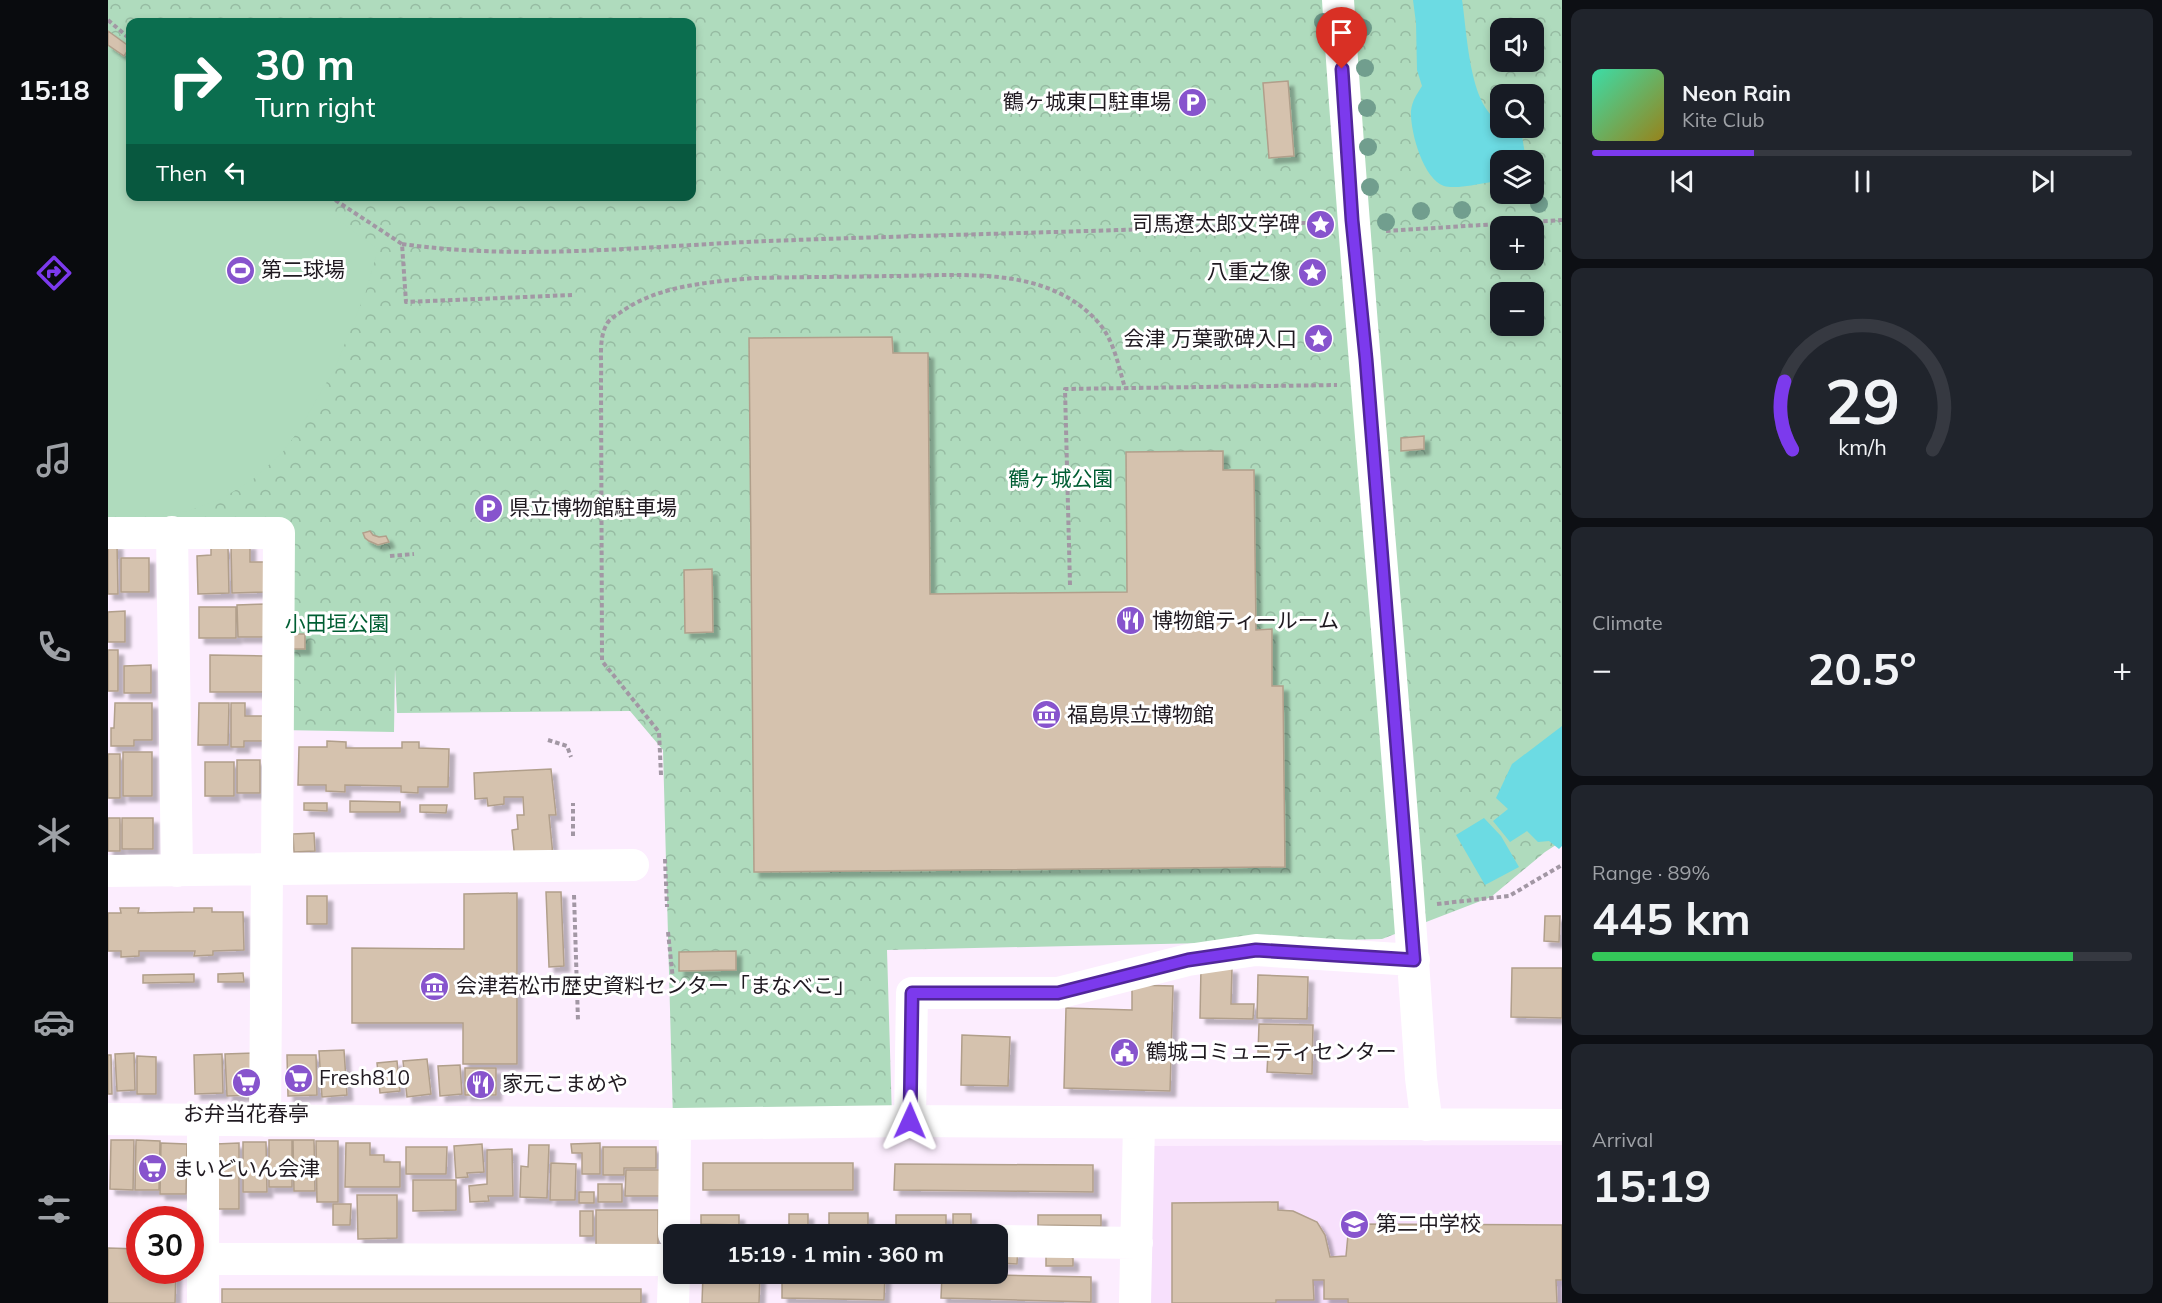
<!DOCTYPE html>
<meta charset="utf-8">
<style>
body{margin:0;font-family:Mulish,"Noto Sans JP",sans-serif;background:#20242c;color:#f1f3f6;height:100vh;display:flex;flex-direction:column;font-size:22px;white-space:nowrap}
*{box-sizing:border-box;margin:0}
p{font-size:20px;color:#9ea1a6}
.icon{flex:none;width:33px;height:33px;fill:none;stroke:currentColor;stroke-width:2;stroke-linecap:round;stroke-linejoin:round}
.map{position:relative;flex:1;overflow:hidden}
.panel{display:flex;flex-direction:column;gap:9px;padding:9px;background:#0d0f14;width:600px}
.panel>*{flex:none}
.hud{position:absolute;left:18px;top:18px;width:570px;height:183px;border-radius:12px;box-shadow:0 3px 9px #0003;background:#0b6e4f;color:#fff;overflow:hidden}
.controls{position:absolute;left:1382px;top:18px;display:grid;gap:12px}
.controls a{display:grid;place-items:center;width:54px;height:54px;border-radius:12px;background:#171b24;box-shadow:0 3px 9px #0003;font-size:30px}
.speed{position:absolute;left:18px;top:1206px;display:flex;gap:12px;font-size:30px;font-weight:700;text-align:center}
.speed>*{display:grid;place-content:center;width:78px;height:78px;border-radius:50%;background:#171b24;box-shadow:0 3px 9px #0003;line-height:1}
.speed .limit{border:9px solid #d22;background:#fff;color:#111}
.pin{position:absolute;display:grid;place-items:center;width:51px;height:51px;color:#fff;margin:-62px -26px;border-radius:50% 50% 50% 0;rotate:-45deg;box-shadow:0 0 6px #0007}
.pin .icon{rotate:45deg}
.me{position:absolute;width:66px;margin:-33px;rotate:1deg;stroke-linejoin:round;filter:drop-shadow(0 0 4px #0008)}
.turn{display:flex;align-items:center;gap:21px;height:126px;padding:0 30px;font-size:27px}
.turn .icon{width:78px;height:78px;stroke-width:2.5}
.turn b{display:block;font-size:42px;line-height:51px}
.then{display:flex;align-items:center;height:57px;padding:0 30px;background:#0003;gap:12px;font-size:22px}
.big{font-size:45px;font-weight:700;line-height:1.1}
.panel .widget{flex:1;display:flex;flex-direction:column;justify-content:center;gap:9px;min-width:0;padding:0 21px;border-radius:12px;background:#20242c}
.panel .dial{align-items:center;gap:0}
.dial svg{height:156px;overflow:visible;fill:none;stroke:#363941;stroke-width:7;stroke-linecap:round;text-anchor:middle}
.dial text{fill:#f1f3f6;stroke:none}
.song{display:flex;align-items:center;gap:18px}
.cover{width:72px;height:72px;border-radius:9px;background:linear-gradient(135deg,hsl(160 70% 55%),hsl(50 70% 35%))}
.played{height:6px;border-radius:3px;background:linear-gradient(90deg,#7c3aed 30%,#363941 30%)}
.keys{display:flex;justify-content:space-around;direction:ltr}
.heat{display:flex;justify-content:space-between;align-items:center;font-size:33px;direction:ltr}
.charge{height:9px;border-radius:4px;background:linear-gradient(90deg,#34c759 89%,#363941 0)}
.trip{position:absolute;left:555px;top:1224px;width:345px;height:60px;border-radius:12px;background:#171b24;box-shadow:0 3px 9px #0003;font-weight:700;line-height:60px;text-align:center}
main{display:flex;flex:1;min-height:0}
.tab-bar{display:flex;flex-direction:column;width:108px;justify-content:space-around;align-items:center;background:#090b0e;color:#9ea1a6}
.tab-bar .icon{width:42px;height:42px}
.tab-bar .active{color:#7c3aed}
.tab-bar b{font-size:27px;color:#f1f3f6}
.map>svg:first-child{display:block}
.built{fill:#f7e0fc}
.park{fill:url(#park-crowns);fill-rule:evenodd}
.pitch{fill:#afdbbd}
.water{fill:#6cdbe3}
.building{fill:#d5c2ae;stroke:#b19f8b;stroke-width:1.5;filter:url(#shadow)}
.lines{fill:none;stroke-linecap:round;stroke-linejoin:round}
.path{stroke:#a297a4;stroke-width:4;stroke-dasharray:4.5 3;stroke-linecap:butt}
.minor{stroke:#fff;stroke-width:32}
.tree{fill:#719e8e}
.route-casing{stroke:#51269a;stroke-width:15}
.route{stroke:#7c3aed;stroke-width:10}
.labels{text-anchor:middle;stroke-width:6;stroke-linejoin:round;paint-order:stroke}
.poi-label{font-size:21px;fill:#201a21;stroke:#fff;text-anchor:start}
.park-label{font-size:21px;fill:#005e33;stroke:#fff}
</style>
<main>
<nav class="tab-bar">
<b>15:18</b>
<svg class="icon active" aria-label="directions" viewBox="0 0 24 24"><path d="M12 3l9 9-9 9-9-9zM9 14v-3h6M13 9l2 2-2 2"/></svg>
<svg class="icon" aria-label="music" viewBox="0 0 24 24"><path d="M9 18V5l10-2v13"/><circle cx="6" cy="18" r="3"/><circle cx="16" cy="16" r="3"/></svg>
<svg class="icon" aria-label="phone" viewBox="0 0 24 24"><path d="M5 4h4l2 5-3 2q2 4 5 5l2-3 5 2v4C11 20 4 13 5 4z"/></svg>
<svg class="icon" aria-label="climate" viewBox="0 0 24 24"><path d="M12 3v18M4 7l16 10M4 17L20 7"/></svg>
<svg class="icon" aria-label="car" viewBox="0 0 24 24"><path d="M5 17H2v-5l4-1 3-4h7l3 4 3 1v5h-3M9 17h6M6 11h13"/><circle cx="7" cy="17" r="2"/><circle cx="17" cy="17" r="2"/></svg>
<svg class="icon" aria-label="filters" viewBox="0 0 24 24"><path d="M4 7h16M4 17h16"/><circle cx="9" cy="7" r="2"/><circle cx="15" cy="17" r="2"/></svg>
</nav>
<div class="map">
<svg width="1454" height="1303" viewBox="0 0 1454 1303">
<defs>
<pattern id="park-crowns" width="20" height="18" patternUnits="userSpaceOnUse" patternTransform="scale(1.5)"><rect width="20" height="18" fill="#afdbbd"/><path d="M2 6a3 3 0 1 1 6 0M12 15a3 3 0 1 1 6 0" fill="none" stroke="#96bba2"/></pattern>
<filter id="shadow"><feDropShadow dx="5.5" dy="5.5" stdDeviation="1.5" flood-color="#0004"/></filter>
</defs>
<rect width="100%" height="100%" fill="#fcedfe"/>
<!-- built -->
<path class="built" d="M1454 1145V1303H1040L1042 1146Z"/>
<!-- park -->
<path class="park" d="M0 0H1454V841L1437 852 1383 897 1274 939 779 950 784 1118 565 1120 555 750 522 711 289 713 287 668 286 732 172 730V526H0ZM22 22H584V196H22ZM1392 28H1425V62H1392ZM1392 94H1425V128H1392ZM1392 160H1425V194H1392ZM1392 226H1425V260H1392ZM1392 292H1425V326H1392Z"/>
<!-- pitch -->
<path class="pitch" d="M0 51 22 67V196L198 197 270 249 258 291 227 368 191 430 174 453 144 480 113 499 80 511 44 516H0Z"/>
<!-- water -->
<path class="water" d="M1305 0H1354C1359 30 1361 108 1392 121V128H1410L1413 130 1418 160H1392V181C1378 182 1348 190 1336 186 1315 179 1302 131 1303 111 1304 101 1309 94 1314 86L1309 70 1308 23Z
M1454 726V846L1451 849 1441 841 1430 842 1419 831 1402 842 1385 821 1400 809 1388 798 1404 764Z
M1376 818 1393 836 1411 867 1377 885 1348 835Z"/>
<!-- building -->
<path class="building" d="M0 31 22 47 16 56 0 45Z
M1180 81 1186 156 1161 158 1155 83Z
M784 337 785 353H820L822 594 1019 592 1018 452 1115 451V470H1146L1148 630 1164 629V686H1175L1177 867 646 872 641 338Z
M1316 436V449L1293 451V438Z
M262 531 265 535 271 537 278 536 281 542 270 545 261 541 257 538 255 533Z
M0 544H9L10 594H0Z
M123 544H142V562H156L157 592 124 593Z
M120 547 121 593 90 594 89 556 103 555V548Z
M13 558H41V592H13Z
M604 569 605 632 577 633 576 570Z
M157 604V637H130L129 605Z
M91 607H128V638H91Z
M17 611V642H0V612Z
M182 634H197V649H181Z
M0 650H10V691H0Z
M102 655 156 656V692H102Z
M43 665V693H16V666Z
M7 703H44V740H26V746H3V728H6Z
M91 703H121L120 745H90Z
M123 703H137V716H156V741H136V747H123Z
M219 741 238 742V748H294V742H311V748L341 749 340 787H310V793L293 792V786L237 785V792L218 791V785H190L191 747H219Z
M15 752H44V796H15Z
M0 754H12V798H0Z
M129 760H152V793H129Z
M97 762H126V796H97Z
M443 769 448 815H441L445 856 407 860 404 830 410 829 409 815H416L415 797H396V804L380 806 379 798 367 799 366 773Z
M242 801 292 802V812H242Z
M196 803H219V811L196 810Z
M312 805H339L338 813 312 812Z
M0 818H12V851H0Z
M14 818H45V849H14Z
M206 833 207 851 186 852 185 834Z
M438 892H453L456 966 441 967Z
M409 893V1064H355V1023H244V948L356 949V894Z
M199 896H219V924H199Z
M12 908H31L30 913 86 912V908H104V912H135L136 950 105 951V955L86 956 87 951H31V956L13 957V951H0V913H13Z
M1437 916H1452L1451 942 1436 941Z
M628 951V970L571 971V952Z
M1093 967 1124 968 1123 1004H1146L1145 1019 1092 1018Z
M1404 968H1454V1018L1403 1017Z
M135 973 136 982H110V974Z
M86 974V982L35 983V975Z
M1150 975 1200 977 1199 1019 1149 1018Z
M1024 985 1065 986 1062 1091 956 1088 958 1008 1024 1010Z
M1151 1024 1205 1025 1204 1074 1159 1072 1160 1052H1150Z
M854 1035 902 1037 900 1086 853 1085Z
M236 1050 239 1095 214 1097 211 1051Z
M26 1053 27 1090 9 1091 7 1054Z
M146 1053 147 1095 119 1096 117 1054Z
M114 1054 115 1093 87 1094 86 1055Z
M0 1055H3L4 1094H0Z
M179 1055H208L209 1095 180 1096Z
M29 1056 48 1057V1094H29Z
M319 1059 323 1094 299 1097 295 1061Z
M289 1061 292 1091 272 1093 269 1063Z
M352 1065 354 1094 332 1096 330 1066Z
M357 1068H388V1095H357Z
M3 1140H26L25 1190 2 1189Z
M28 1140 52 1141 51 1190H27Z
M161 1140H184V1187H161Z
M185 1140H206L207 1191H186Z
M208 1141H230V1202H209Z
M135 1142H158L159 1192H135Z
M53 1143 79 1144 78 1194H52Z
M131 1143V1209H109L108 1144Z
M238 1143H262V1155H276V1162H292V1187H237Z
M492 1143V1174H474V1153H464L463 1144Z
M374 1144 376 1172 359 1173 360 1177 348 1178 346 1146Z
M421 1145H441L439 1198 412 1197 413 1166 420 1167Z
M298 1147H339L338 1174H298Z
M495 1147H548V1168H516V1175H495Z
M404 1149 405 1196H380L381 1201 362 1202 361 1186 379 1184V1150Z
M443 1163 468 1164 467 1200H442Z
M595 1163H745V1190H595Z
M787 1164 985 1165V1192L786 1190Z
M518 1170H552V1196H517Z
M305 1180H348V1210L305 1211Z
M490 1184H514V1202H490Z
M471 1192H486V1203H471Z
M249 1195H289V1238L250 1239Z
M1170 1202V1210L1185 1211 1209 1222 1217 1235 1222 1257 1238 1256 1241 1224 1454 1225V1280H1448L1449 1303H1240V1299H1216V1280H1205L1206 1300H1168V1303H1064V1203Z
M225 1204H243L242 1225H225Z
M488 1210H550V1245H488Z
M472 1211H485V1236H472Z
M721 1213H760V1225H721Z
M681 1214H700V1225H681Z
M845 1214H863V1225H845Z
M593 1215H631V1225L593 1224Z
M788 1215H838V1225H788Z
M930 1215H993V1226L930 1225Z
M890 1246H910L909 1264 890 1263Z
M938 1247 965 1258V1266H938Z
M0 1248 32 1249V1270H68L67 1303H0Z
M595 1274H652L651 1303H594Z
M674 1274H777L776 1300 674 1298Z
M834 1274 983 1277V1302L833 1298Z
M114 1289H533V1303H114Z"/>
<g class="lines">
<!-- path -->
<path class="path" d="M0 20 22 39
M221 196 294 244 298 302 464 295
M1278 231 1454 220
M294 244C413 261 540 246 660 241 845 234 1031 231 1216 222
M282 556 306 554
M962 585 957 389 1229 385
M440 740 459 746 463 757
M553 775 551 732 494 661 493 379C494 362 490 338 499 324 501 319 509 315 513 312 551 285 602 282 647 278 692 277 736 277 780 276 850 276 937 264 989 321 1006 339 1010 365 1017 388
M465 836V803
M557 859 559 907
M466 895 470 1021
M1329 904 1401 896 1454 865
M560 932 565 980 574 986"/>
<!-- minor -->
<path class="minor" d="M1230 0C1253 360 1290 718 1313 1078L1319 1125
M64 532 69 871
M0 533H171L169 869
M0 871 525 865
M0 1119 567 1124 802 1121 1454 1125
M95 1120V1303
M157 1121 159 869
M802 1121 804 993H950L1080 960 1148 950 1306 960
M567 1124 566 1234H569
M890 1241 1029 1243
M95 1259 566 1260
M565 1303 566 1274
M1027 1303 1031 1124"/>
</g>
<!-- trees -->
<g class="tree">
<circle cx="1215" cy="22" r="9"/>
<circle cx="1255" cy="28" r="9"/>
<circle cx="1257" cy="68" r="9"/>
<circle cx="1259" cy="108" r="9"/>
<circle cx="1260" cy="147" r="9"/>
<circle cx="1262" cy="187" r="9"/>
<circle cx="1431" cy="204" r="9"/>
<circle cx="1354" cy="210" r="9"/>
<circle cx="1313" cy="211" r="9"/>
<circle cx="1278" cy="222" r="9"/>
</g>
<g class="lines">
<defs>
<path id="route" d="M802 1121 804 993H950L1080 960 1148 950 1306 960 1258 359 1244 220 1234 69"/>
</defs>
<!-- route casing -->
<use href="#route" class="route-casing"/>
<!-- route -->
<use href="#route" class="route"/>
</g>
<!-- icons -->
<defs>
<symbol id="parking-disc" viewBox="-11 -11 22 22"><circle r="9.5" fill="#8754cd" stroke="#fff"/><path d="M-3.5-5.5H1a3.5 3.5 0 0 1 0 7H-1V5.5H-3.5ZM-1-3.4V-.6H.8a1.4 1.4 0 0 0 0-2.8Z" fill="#fff"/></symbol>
<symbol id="sight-disc" viewBox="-11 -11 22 22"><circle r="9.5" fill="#8754cd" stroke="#fff"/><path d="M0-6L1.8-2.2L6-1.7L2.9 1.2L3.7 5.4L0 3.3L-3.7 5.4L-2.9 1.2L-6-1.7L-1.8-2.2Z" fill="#fff"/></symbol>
<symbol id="stadium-disc" viewBox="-11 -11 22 22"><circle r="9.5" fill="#8754cd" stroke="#fff"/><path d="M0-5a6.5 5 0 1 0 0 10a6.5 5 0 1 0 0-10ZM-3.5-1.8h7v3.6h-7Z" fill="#fff"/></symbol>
<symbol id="restaurant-disc" viewBox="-11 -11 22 22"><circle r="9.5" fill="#8754cd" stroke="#fff"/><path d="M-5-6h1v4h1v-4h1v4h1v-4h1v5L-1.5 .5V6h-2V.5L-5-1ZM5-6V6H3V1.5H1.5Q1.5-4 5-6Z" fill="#fff"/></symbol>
<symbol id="museum-disc" viewBox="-11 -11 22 22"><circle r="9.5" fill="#8754cd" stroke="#fff"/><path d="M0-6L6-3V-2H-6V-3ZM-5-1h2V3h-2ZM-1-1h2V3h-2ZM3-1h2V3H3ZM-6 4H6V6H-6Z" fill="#fff"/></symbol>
<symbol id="civic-disc" viewBox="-11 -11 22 22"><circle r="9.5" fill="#8754cd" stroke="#fff"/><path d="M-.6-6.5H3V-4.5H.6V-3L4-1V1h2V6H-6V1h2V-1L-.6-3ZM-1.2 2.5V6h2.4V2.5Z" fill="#fff"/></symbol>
<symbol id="supermarket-disc" viewBox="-11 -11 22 22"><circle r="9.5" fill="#8754cd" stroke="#fff"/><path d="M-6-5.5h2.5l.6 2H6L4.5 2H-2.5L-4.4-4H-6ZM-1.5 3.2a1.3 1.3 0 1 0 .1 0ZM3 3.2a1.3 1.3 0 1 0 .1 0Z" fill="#fff"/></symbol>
<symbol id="school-disc" viewBox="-11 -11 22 22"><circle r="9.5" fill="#8754cd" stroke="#fff"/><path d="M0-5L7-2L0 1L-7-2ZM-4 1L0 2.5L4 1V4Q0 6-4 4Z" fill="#fff"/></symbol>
</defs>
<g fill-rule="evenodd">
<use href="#parking-disc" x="1068" y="86" width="33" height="33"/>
<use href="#sight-disc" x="1196" y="208" width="33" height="33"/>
<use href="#stadium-disc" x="116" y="254" width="33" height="33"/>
<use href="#sight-disc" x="1188" y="256" width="33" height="33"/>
<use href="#sight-disc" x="1194" y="322" width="33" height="33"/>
<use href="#parking-disc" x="364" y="492" width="33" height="33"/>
<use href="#restaurant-disc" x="1006" y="604" width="33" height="33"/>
<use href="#museum-disc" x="922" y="698" width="33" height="33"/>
<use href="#museum-disc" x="310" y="970" width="33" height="33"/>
<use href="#civic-disc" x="1000" y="1036" width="33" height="33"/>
<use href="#supermarket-disc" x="174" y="1062" width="33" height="33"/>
<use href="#supermarket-disc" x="122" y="1066" width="33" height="33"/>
<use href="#restaurant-disc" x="356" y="1068" width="33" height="33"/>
<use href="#supermarket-disc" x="28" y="1152" width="33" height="33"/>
<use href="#school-disc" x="1230" y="1208" width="33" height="33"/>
</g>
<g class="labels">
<!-- poi labels -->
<g class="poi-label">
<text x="1063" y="109" text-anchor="end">鶴ヶ城東口駐車場</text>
<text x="1192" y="231" text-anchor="end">司馬遼太郎文学碑</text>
<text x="153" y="277">第二球場</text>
<text x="1183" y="279" text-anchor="end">八重之像</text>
<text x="1189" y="346" text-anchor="end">会津 万葉歌碑入口</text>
<text x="401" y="515">県立博物館駐車場</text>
<text x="1044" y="628">博物館ティールーム</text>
<text x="959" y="722">福島県立博物館</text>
<text x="348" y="993">会津若松市歴史資料センター「まなべこ」</text>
<text x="1038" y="1059">鶴城コミュニティセンター</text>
<text x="211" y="1085">Fresh810</text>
<text x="394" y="1091">家元こまめや</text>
<text x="138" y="1121" text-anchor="middle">お弁当花春亭</text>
<text x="65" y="1176">まいどいん会津</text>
<text x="1268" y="1231">第二中学校</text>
</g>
<!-- park labels -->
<g class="park-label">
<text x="953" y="486">鶴ヶ城公園</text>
<text x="229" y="631">小田垣公園</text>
</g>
</g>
</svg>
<div class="controls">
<a><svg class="icon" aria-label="sound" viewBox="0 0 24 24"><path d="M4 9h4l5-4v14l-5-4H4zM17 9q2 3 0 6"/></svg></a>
<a><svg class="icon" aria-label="search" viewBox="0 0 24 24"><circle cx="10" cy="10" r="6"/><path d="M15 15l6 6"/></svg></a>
<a><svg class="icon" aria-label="layers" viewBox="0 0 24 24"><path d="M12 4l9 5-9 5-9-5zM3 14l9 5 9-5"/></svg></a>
<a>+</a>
<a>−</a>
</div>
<div class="speed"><div class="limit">30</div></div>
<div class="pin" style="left:1234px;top:69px;background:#d93025"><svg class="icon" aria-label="arrive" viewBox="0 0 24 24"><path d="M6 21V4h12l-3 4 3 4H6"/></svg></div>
<svg class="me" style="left:802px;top:1121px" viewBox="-20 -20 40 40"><path d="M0-17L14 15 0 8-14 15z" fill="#7c3aed" stroke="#fff" stroke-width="4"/></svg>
<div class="trip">15:19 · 1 min · 360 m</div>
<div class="hud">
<div class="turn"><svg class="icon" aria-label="right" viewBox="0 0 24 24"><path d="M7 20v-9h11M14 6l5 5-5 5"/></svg><div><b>30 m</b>Turn right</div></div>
<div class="then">Then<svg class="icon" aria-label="left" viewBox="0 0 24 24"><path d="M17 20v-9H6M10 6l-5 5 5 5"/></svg></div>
</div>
</div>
<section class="panel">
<div class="widget">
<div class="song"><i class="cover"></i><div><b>Neon Rain</b><p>Kite Club</p></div></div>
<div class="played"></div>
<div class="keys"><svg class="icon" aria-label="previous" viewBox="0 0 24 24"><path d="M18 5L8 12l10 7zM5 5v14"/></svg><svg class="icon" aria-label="pause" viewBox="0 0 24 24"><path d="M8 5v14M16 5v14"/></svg><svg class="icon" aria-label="next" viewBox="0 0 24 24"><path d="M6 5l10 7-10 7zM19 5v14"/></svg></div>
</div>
<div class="widget dial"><svg viewBox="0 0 100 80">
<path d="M14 69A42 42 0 1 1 86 69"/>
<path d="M14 69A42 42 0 0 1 10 34" stroke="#7c3aed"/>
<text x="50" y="56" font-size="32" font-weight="700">29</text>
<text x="50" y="72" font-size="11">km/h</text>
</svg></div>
<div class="widget"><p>Climate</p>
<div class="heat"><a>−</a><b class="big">20.5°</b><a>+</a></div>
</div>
<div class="widget"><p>Range · 89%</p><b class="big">445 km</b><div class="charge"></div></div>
<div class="widget"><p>Arrival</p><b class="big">15:19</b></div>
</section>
</main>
